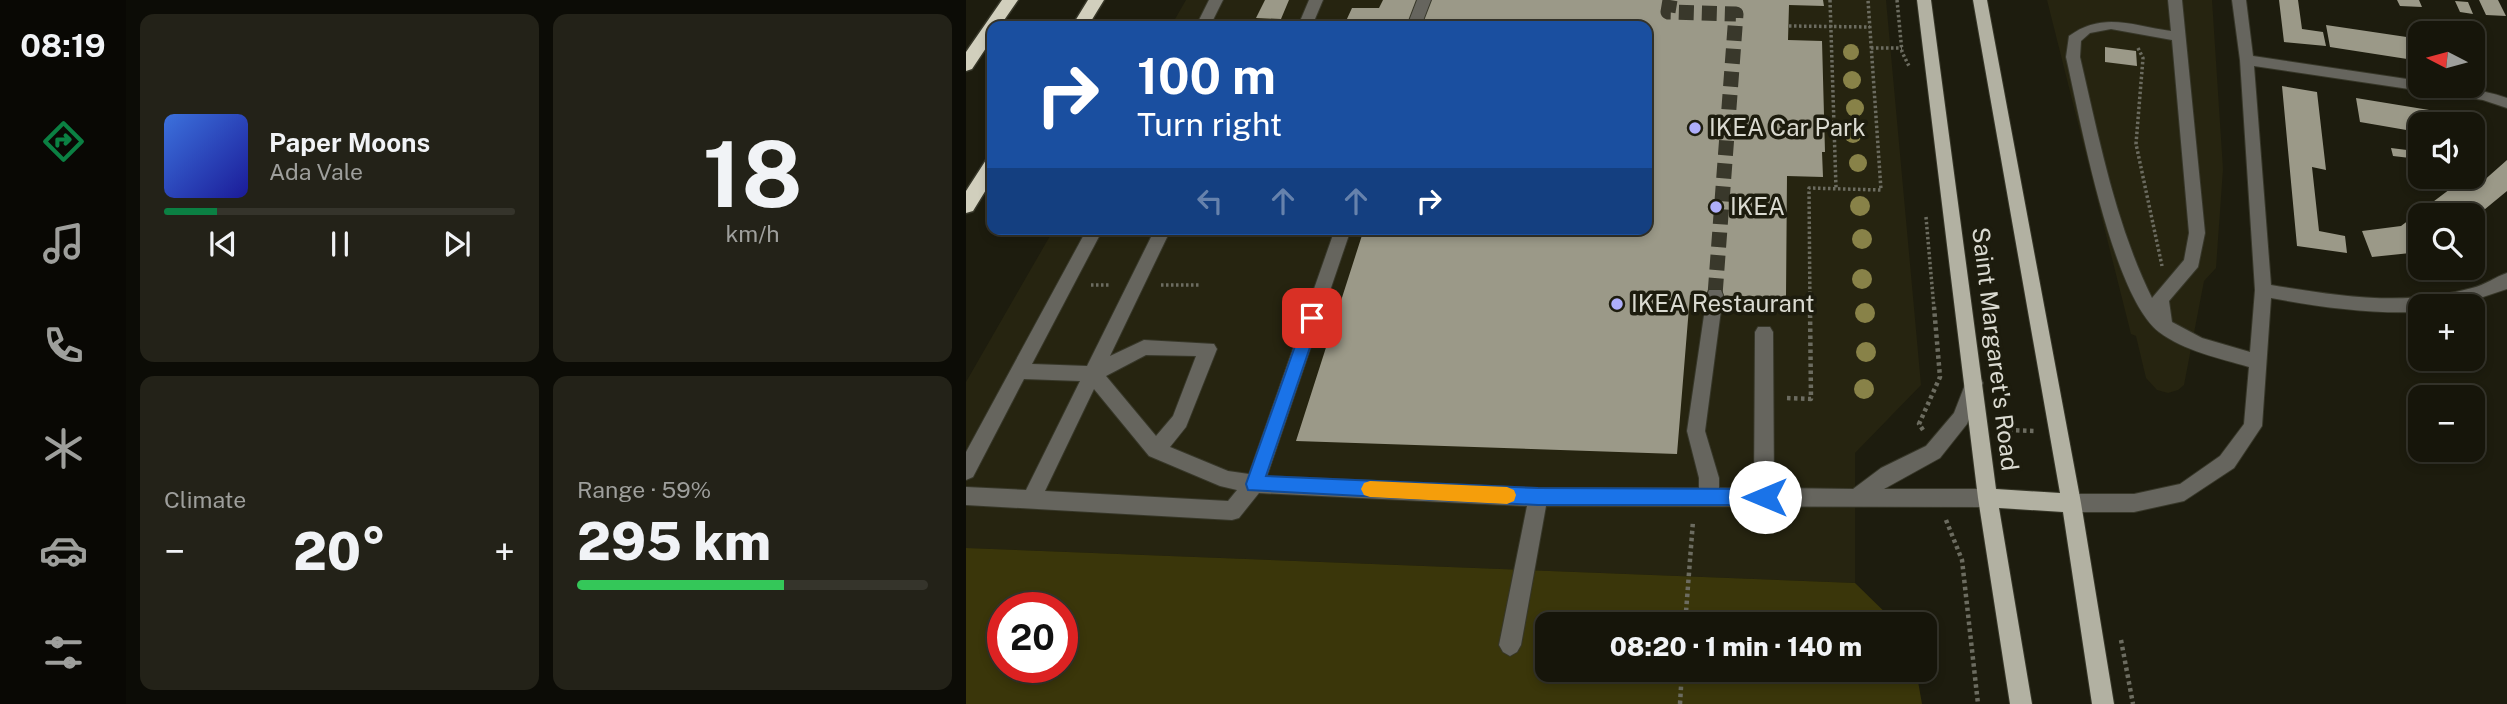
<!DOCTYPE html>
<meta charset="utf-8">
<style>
body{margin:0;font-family:"Public Sans",sans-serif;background:#232218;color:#f1f3f6;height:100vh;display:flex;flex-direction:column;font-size:26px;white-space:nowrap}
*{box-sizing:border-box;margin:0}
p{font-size:23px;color:#9e9f9c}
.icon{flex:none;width:38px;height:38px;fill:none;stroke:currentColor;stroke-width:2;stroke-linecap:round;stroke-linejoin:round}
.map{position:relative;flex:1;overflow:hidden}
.side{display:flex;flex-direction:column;gap:14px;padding:14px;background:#0c0c06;width:840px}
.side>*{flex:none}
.guide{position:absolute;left:21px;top:21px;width:665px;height:214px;border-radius:14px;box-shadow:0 4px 10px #0003,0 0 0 2px #35342b;background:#1a4fa0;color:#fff;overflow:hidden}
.needle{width:46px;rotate:276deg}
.fabs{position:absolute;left:1442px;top:21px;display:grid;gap:14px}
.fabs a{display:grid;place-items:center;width:77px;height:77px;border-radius:14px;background:#16150a;box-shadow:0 4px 10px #0003,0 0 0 2px #35342b;font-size:35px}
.speed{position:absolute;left:21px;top:592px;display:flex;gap:14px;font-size:35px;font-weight:700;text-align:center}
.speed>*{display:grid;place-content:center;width:91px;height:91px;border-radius:50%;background:#16150a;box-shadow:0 4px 10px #0003,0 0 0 2px #35342b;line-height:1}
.speed .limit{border:10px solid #d22;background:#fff;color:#111}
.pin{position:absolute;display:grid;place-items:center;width:60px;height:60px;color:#fff;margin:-30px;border-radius:14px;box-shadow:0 4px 10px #0006}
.me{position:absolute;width:77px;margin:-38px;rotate:270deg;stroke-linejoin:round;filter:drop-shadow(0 0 5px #0008)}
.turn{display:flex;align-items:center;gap:24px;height:147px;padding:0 35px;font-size:32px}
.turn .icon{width:91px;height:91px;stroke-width:2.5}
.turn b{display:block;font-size:49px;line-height:60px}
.lanes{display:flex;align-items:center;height:66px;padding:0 35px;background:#0003;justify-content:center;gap:35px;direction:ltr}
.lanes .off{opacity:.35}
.big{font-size:52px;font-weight:800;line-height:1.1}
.side .card{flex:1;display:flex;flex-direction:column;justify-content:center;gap:10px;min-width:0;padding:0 24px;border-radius:14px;background:#232218}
.side .dial{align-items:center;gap:0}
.dial b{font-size:91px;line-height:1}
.song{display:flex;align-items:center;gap:21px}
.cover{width:84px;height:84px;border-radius:10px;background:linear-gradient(135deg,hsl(220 70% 55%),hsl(240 70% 35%))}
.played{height:7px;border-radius:4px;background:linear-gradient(90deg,#0b8043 15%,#35342b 15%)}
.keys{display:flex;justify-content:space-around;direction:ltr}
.heat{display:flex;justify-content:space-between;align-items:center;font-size:38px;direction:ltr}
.charge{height:10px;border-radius:5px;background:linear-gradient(90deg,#34c759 59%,#35342b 0)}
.side .tiles{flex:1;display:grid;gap:14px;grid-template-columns:repeat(2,1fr)}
.trip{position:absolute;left:569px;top:612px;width:402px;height:70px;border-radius:14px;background:#16150a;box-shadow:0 4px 10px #0003,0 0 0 2px #35342b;font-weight:800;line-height:70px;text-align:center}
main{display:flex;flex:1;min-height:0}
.tabs{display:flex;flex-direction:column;width:126px;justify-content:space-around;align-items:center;background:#090804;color:#9e9f9c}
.tabs .icon{width:49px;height:49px}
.tabs .current{color:#0b8043}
.tabs b{font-size:32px;color:#f1f3f6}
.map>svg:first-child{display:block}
.built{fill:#262410}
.green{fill:#3a360a;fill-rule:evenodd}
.building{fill:#9b9988}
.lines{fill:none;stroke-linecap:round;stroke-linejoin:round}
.minor-tunnel{stroke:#39382b;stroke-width:15;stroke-dasharray:15 8;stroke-linecap:butt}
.minor-casing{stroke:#373729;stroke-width:2}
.major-casing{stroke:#373729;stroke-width:2}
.highway-casing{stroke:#373729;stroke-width:3}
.path-far1{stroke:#6c6c60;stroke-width:3.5;stroke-dasharray:2.5 2.5;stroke-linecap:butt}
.path{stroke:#6c6c60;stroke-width:4.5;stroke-dasharray:3.5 3.5;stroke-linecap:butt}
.minor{fill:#66655e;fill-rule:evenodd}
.major{fill:#b2b1a2;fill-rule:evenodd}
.highway{fill:#d1cfbd;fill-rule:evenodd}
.tree{fill:#888248}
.route{fill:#1a73e8;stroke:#114b97;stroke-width:2}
.slow{fill:#f59e0b}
.poi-dot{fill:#aeaefa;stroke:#1d1c0e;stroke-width:2.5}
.labels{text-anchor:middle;stroke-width:7;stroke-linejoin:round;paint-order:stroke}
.poi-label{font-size:24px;fill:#dadad1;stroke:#1d1c0e;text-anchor:start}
.street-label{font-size:24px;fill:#dadad1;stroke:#1d1c0e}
</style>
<main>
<nav class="tabs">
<b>08:19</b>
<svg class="icon current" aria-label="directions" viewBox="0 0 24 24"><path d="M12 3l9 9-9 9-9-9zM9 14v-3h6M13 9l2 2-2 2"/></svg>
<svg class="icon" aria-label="music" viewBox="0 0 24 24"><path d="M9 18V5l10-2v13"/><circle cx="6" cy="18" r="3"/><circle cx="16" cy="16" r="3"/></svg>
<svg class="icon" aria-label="phone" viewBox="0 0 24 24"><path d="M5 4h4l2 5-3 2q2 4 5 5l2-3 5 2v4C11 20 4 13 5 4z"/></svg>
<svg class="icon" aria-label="climate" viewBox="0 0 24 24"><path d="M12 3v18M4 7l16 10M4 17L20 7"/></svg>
<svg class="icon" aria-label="car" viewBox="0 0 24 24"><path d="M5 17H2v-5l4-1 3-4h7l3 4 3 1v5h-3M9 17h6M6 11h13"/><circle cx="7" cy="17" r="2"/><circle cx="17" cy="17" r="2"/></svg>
<svg class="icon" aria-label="filters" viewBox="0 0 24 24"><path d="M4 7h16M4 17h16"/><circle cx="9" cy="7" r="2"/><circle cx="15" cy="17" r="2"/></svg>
</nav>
<section class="side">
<div class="tiles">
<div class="card">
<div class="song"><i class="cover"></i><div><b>Paper Moons</b><p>Ada Vale</p></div></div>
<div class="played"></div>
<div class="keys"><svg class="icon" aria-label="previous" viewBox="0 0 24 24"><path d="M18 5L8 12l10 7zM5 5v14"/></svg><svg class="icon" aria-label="pause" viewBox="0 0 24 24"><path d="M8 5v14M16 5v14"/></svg><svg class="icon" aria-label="next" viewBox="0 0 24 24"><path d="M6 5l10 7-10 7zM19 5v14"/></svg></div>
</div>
<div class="card dial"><b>18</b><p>km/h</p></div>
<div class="card"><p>Climate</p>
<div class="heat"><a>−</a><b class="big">20°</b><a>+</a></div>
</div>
<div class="card"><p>Range · 59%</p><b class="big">295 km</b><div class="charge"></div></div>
</div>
</section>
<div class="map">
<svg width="1541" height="704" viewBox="0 0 1541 704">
<rect width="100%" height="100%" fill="#1d1c0e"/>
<!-- built -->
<path class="built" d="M220 0H920L955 385 889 453V583L0 548V382L88 229H681V26H205Z
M1081 0H1246L1257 169 1250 268 1238 281 1218 385 1212 390 1202 393 1191 390 1180 378 1170 336 1165 334Z"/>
<!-- green -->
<path class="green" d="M0 548 889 583 932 625H581V670H950L956 704H0ZM37 607H96V667H37Z"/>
<!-- building -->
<path class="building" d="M299 0H323L315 19 290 18Z
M417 0H857L858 6 823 5 822 40 856 41 859 152H856L857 177 821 176 820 297 724 295 711 454 330 441 398 229H681V26H406L408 22 380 21 386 8H413Z
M1313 0H1332L1336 29 1357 32 1360 46 1318 42Z
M1431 0H1453L1456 7 1434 6Z
M1513 0H1532L1540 16 1520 15Z
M1489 1 1502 2 1507 14 1494 12Z
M1360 25 1454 39V61L1364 47Z
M1139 47 1170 51 1171 66 1139 62Z
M1507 47H1509L1516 70 1507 69Z
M1316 86 1351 92 1360 170 1346 167 1353 231 1379 236 1381 253 1331 246Z
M1390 98 1512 118 1516 133 1507 132V124L1450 123 1452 132 1394 122Z
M1425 148 1441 150 1444 158 1427 156Z
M1541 160V191L1507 219V215H1454V252L1406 257 1396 231 1435 226 1500 177 1515 183Z"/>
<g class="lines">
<!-- minor-tunnel -->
<path class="minor-tunnel" d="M704 0 702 12 770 14 749 295"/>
<defs>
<path id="minor" d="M243 0H257L244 26H230Z
M343 0H357L346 26H332Z
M451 0H465L455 26H441Z
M1202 0H1216L1239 233 1232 267 1203 301 1206 322 1236 338 1284 352 1289 290 1274 60 1266 0H1280L1287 56 1454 81V86C1485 86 1512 88 1541 98V108L1517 100 1288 66 1305 285C1372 296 1439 307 1506 288 1519 285 1529 277 1541 273V289L1490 306H1454V312C1403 314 1355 307 1305 298L1296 426 1268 468 1218 501 1168 512H1105L1098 509 1095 503 1098 497 1105 494H1168L1214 484 1254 456 1278 424 1283 367C1253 358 1218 351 1193 332 1146 296 1114 118 1100 57L1103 36C1137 11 1168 26 1205 31ZM1145 29 1206 40 1223 233 1218 260 1186 298C1149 223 1133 138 1114 57L1115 41 1124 33Z
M121 229H137L66 364 121 366 189 229H205L144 356 178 340 248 344 251 349 220 427 204 447 262 471 283 474 369 229H385L301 476 572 488H733V478L721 431 741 295 743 290H755L757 295 739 431 753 478V488H788L789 332 792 327H804L807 332 808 488 887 489 915 468 960 446 988 413 1002 377 1008 375 1014 377 1017 383 1001 424 974 458 918 489H1022L1029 492 1032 498 1029 504 1022 507 580 506 555 645 551 652 544 656 537 652 533 645 561 506 293 493 273 518 266 520 0 505V487L60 490 114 381 58 379 7 477 0 480V452ZM180 355 230 356 207 416 190 436 140 376ZM128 389 183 456 254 486 271 490 262 501 79 491Z"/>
<path id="major" d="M951 0H965L1030 489 1094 493 1007 0H1021L1115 503 1148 704H1126L1097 512 1033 508 1066 704H1044L1012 498Z"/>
<path id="highway" d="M36 0H52L34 26H26V39L6 69 0 71V52Z
M122 0H138L122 26H106Z
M26 158V180L7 211 0 213V191L20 160Z"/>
</defs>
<!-- minor casing -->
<use href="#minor" class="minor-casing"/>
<!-- major casing -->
<use href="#major" class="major-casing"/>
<!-- highway casing -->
<use href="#highway" class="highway-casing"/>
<!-- path-far1 -->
<path class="path-far1" d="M864 0 870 188
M931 0 936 52 943 66
M823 26 904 27
M905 48H936
M1172 48 1177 58 1170 144 1196 266
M960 217 968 309
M125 285H144
M195 285H235
M844 309 843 188 915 190 902 0"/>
<!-- path -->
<path class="path" d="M821 398 845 399 844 307
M957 430 953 424 974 377 968 307
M1040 434V430L1069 431
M980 520 996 560 1012 704
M719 625 727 521
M1155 640 1167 704
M714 704 716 670"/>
<!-- minor -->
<use href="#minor" class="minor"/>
<!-- major -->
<use href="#major" class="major"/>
<!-- highway -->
<use href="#highway" class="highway"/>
</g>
<!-- trees -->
<g class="tree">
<circle cx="885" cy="52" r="8"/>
<circle cx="886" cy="80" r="9"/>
<circle cx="889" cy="108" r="9"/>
<circle cx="887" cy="134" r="9"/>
<circle cx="892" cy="163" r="9"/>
<circle cx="894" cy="206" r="10"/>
<circle cx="896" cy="239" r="10"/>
<circle cx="896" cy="279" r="10"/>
<circle cx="899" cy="313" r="10"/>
<circle cx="900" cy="352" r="10"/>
<circle cx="898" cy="389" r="10"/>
</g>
<!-- route -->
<path class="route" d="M346 311 354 318 300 476 572 488 799 489 805 491 807 497 805 503 799 505H572L282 490 280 484 339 318Z"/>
<!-- slow -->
<path class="slow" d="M404 481 541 487 548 490 550 495 548 501 541 504 404 497 398 495 395 489 398 483Z"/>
<!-- markers -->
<g class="poi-dot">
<circle cx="729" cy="128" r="7"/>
<circle cx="750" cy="207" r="7"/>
<circle cx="651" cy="304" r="7"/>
</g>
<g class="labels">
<!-- poi labels -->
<g class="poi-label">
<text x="743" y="136">IKEA Car Park</text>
<text x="764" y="215">IKEA</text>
<text x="665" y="312">IKEA Restaurant</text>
</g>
<!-- street labels -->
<g class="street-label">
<text transform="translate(1029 349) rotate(83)" y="8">Saint Margaret's Road</text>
</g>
</g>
</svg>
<div class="fabs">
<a><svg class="needle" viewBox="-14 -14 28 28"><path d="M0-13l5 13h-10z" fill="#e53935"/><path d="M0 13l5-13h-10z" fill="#9e9f9c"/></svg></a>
<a><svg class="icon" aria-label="sound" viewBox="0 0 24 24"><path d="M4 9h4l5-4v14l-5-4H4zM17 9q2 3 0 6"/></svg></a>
<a><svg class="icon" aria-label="search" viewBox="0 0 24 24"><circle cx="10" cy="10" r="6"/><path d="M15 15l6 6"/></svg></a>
<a>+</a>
<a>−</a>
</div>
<div class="speed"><div class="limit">20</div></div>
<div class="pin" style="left:346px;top:318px;background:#d93025"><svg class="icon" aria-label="arrive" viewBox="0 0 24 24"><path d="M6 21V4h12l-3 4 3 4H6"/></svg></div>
<svg class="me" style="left:799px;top:497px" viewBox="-20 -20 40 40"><circle r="19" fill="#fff"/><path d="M0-13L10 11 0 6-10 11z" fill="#1a73e8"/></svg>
<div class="trip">08:20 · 1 min · 140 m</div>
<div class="guide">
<div class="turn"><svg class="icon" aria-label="right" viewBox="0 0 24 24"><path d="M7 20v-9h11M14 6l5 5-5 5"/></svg><div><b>100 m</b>Turn right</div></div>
<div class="lanes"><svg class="icon off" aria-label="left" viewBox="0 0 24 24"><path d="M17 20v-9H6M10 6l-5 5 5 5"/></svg><svg class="icon off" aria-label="ahead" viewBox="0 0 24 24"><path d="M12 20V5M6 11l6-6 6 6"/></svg><svg class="icon off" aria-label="ahead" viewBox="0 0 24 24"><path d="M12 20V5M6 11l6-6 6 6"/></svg><svg class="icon" aria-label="right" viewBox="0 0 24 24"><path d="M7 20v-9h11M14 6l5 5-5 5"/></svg></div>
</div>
</div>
</main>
